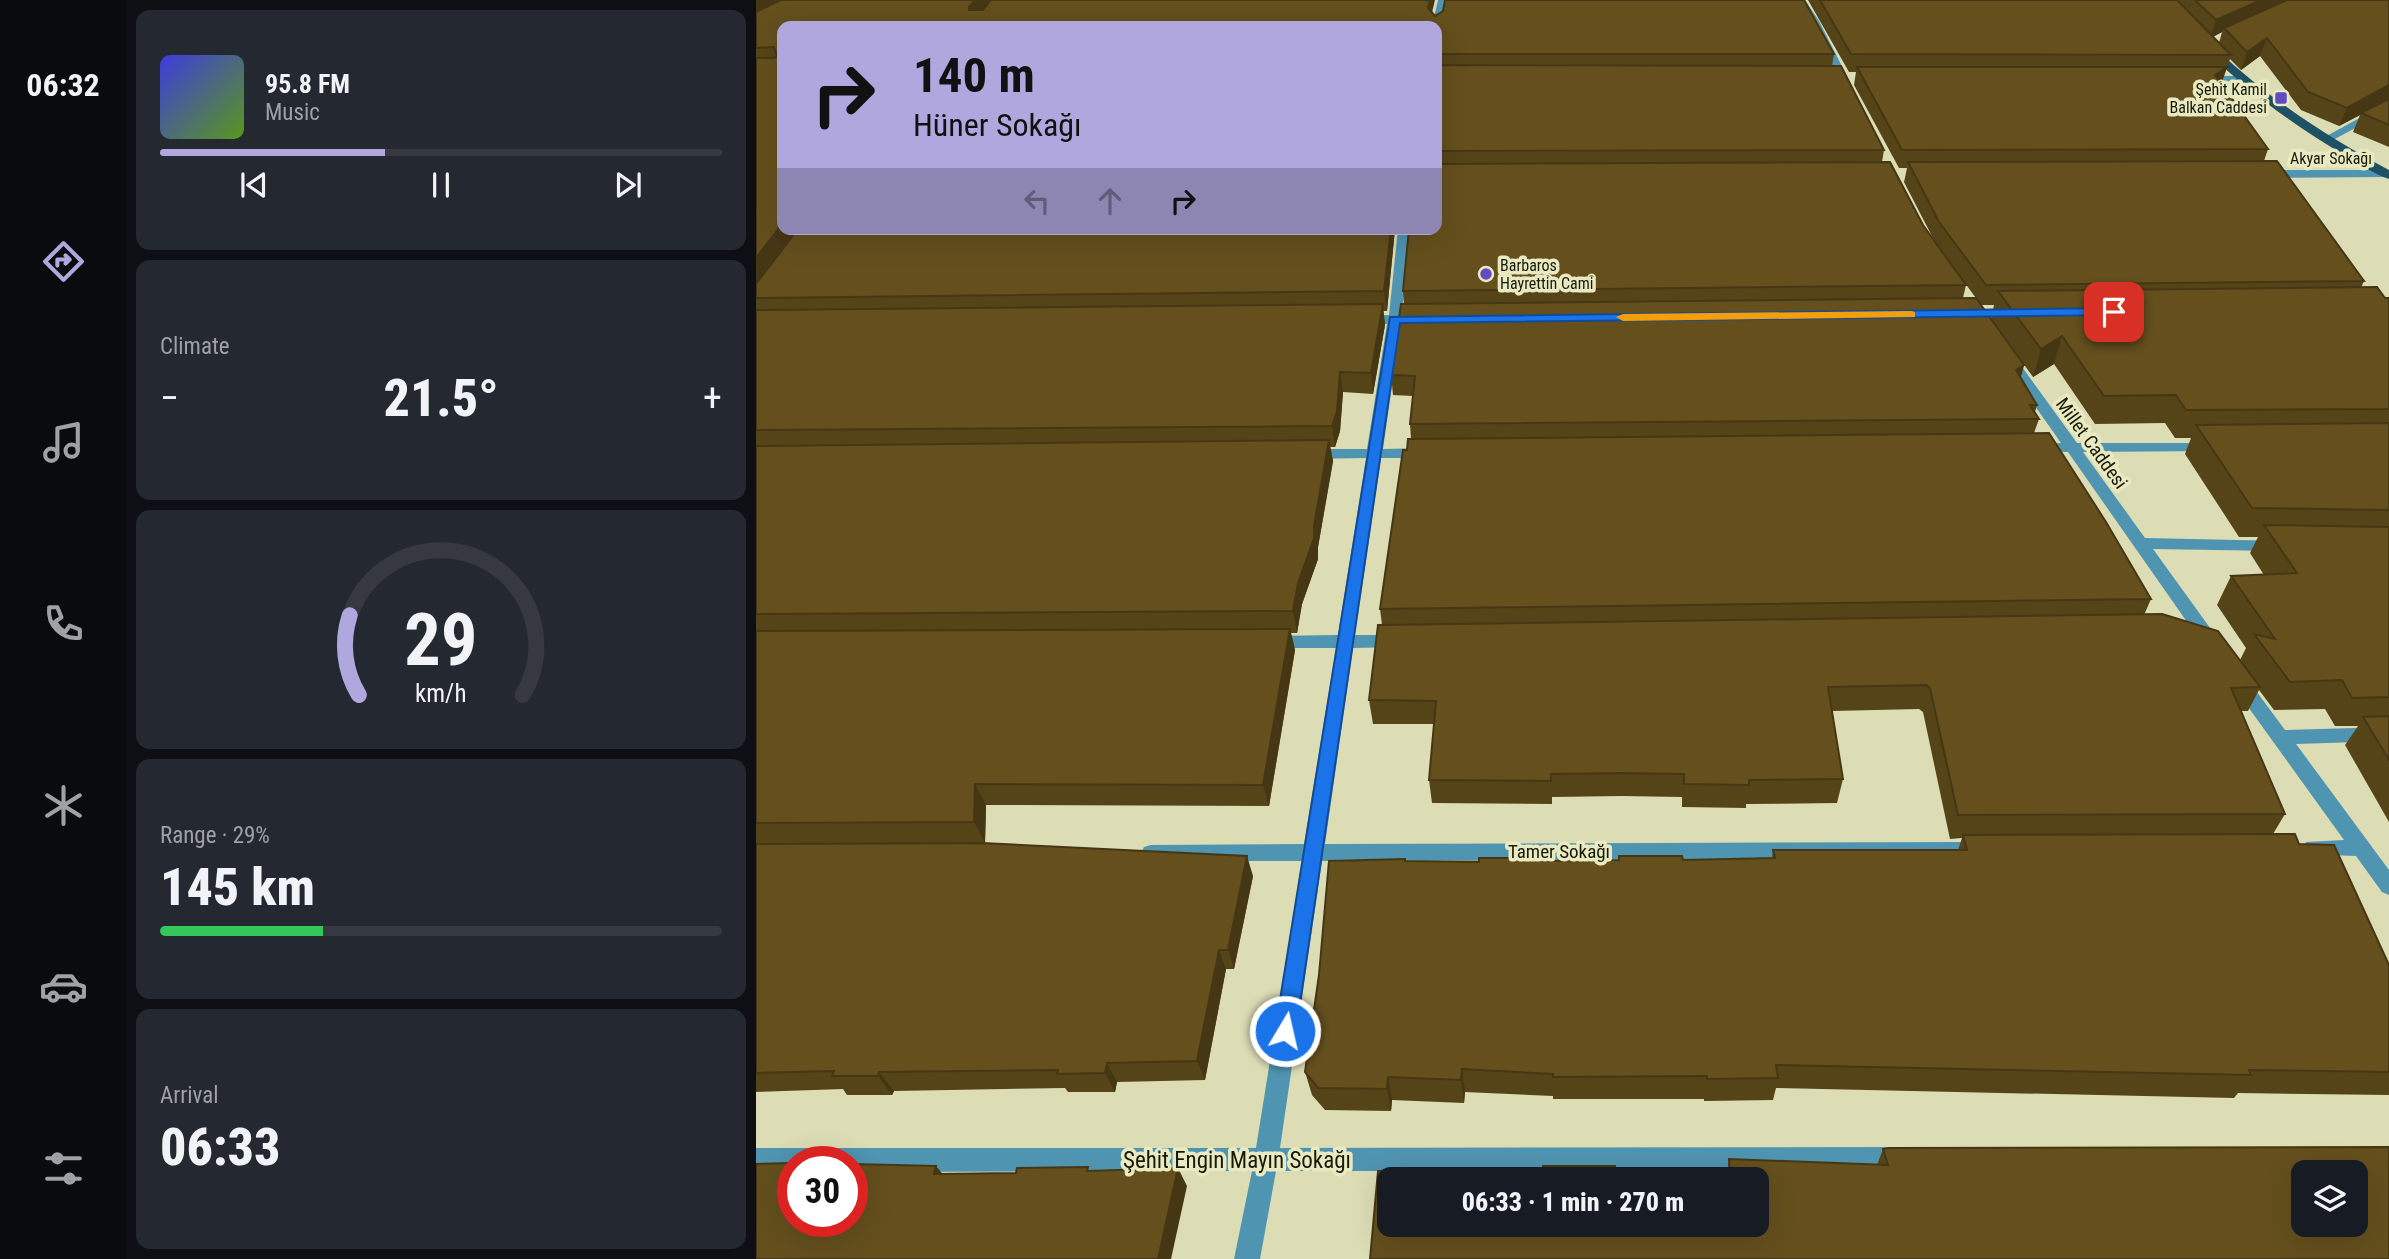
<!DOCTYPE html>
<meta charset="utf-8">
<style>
body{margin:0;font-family:"Roboto Condensed",sans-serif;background:#242831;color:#f1f3f6;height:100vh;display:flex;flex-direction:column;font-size:26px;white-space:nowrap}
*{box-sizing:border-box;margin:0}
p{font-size:23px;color:#9ea1a6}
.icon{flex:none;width:38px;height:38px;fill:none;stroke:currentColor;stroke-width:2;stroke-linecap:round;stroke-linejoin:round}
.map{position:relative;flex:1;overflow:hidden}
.side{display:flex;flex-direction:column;gap:10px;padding:10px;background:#0d0f14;width:630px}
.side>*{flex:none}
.guide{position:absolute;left:21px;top:21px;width:665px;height:214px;border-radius:14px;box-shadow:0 7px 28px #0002;background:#b1a7df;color:#111;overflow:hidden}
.buttons{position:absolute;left:1535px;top:1160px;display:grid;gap:14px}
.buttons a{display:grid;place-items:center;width:77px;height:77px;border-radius:14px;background:#171b24;box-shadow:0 7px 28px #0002;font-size:35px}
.speed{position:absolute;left:21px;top:1146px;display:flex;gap:14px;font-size:35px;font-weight:700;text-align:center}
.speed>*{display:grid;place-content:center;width:91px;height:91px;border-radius:50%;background:#171b24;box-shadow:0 7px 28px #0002;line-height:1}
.speed .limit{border:10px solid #d22;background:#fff;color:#111}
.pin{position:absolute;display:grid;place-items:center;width:60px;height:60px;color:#fff;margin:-30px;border-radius:14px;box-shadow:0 4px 10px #0006}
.me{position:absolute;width:77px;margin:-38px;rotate:9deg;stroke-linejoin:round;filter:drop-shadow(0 0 5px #0008)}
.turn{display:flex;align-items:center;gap:24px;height:147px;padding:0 21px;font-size:32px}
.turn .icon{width:91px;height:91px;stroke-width:2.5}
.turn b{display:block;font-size:49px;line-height:60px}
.lanes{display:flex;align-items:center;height:66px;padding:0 21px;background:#0003;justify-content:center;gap:35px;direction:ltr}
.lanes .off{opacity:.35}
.big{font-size:52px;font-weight:800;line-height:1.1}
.side .card{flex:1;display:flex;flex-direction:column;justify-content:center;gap:10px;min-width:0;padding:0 24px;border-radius:14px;background:#242831}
.side .dial{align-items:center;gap:0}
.dial svg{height:182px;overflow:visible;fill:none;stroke:#363941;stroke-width:7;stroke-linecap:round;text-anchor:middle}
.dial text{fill:#f1f3f6;stroke:none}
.song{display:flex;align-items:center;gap:21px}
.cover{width:84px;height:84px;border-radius:10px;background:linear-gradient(135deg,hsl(240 70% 55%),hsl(90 70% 35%))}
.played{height:7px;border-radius:4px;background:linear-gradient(90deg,#b1a7df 40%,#363941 40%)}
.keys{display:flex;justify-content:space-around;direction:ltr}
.heat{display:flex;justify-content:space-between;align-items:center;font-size:38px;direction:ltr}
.charge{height:10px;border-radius:5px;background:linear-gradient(90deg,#34c759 29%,#363941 0)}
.trip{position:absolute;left:621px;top:1167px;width:392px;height:70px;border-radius:14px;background:#171b24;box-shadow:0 7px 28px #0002;font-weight:800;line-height:70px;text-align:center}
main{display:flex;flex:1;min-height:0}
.dock{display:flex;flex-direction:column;width:126px;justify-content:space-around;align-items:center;background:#090b0e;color:#9ea1a6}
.dock .icon{width:49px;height:49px}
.dock .on{color:#b1a7df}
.dock b{font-size:32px;color:#f1f3f6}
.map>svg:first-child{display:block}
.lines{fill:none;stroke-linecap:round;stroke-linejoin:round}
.minor{fill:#4f94b0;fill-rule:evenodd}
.major{fill:#1f5164;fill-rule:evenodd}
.wall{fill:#564419;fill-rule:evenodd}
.shaded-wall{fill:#463714}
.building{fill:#644f1d;stroke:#463714;stroke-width:2;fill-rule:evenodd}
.route{fill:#1a73e8;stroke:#114b97;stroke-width:2}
.slow{fill:#f59e0b}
.poi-dot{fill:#624ac3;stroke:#e9e9c2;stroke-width:2.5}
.labels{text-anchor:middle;stroke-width:7;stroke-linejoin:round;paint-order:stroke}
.far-poi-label{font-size:16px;fill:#19190a;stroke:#e9e9c2;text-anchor:end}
.far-street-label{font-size:16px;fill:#19190a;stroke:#e9e9c2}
.street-label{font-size:19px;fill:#19190a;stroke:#e9e9c2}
.near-street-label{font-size:23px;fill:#19190a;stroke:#e9e9c2}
</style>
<main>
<nav class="dock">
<b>06:32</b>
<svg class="icon on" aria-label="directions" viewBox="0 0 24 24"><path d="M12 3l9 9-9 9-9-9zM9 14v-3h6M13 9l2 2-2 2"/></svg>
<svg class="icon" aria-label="music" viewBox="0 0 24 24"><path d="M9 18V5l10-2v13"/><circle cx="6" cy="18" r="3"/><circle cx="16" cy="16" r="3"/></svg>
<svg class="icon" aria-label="phone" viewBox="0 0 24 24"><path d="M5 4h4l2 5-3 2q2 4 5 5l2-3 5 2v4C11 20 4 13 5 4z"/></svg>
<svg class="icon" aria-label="climate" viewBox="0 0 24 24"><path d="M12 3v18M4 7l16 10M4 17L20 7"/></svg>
<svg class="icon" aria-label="car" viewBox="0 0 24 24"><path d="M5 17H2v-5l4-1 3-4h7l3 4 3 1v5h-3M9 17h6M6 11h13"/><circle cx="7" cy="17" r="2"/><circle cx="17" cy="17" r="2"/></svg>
<svg class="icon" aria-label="filters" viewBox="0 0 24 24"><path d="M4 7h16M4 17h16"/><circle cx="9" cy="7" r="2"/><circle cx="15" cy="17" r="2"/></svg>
</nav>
<section class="side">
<div class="card">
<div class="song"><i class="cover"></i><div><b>95.8 FM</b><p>Music</p></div></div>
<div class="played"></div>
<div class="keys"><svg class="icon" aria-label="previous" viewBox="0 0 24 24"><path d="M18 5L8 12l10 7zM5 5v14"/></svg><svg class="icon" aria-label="pause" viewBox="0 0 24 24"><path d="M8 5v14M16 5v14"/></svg><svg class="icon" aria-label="next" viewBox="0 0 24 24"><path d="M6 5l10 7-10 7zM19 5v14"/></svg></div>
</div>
<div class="card"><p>Climate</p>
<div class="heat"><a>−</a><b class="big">21.5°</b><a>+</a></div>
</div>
<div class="card dial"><svg viewBox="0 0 100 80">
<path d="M14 69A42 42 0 1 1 86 69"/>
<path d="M14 69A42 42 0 0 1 10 34" stroke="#b1a7df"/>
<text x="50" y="56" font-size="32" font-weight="700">29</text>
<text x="50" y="72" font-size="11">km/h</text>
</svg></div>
<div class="card"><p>Range · 29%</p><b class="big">145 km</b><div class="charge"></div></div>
<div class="card"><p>Arrival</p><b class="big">06:33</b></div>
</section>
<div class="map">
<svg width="1633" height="1259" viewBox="0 0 1633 1259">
<rect width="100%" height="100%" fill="#dcdcb5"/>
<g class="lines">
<!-- minor -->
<path class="minor" d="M682 0H692L686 28 681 31V26H676Z
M1039 0H1049L1063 21 1096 86 1095 88 1086 86 1053 21Z
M1444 76H1484L1489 79 1484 82 1440 81 1439 79Z
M1633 102V110L1575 141 1565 139Z
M1633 170V176L1629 177 1507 178 1501 174 1507 170Z
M642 229H654L646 315H665L672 319 665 323H645L627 449 671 448 679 453 671 458H625L599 635H644L650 636 653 641 650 646 644 647 597 648 569 844 1225 842 1232 844 1235 850 1232 856 1225 858 566 861 524 1148 1148 1147 1156 1151 1160 1159 1156 1167 1148 1171H520L504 1259H478L496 1171 96 1172V1162H37V1172H0V1148H500L546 861H395L388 859 385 853 388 847 395 845 548 844 580 648H514L508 647 505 642 508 637 514 636 582 635 610 458 552 459 544 454 552 449H611L631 324H605L598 320 605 316 633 315Z
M1251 352 1256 353 1321 443H1460L1463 446 1460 449 1455 451 1327 452 1389 538 1527 541 1529 545 1527 549 1521 551 1397 549 1462 639 1465 644 1462 649H1450L1312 452 1275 451 1272 448 1275 445 1305 443 1244 356Z
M1483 674 1489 676 1529 730 1633 727V741L1540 744 1633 870V895L1626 892 1600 856 1550 854 1547 848 1550 842 1588 840 1477 686 1474 681 1477 676Z"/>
<!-- major -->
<path class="major" d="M1452 49H1460C1512 98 1570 136 1633 170V179C1618 174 1604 164 1590 156 1540 127 1494 93 1452 53Z"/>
</g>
<!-- wall -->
<path class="wall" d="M0 0 676 13 679 16 1078 54 1076 66 1128 150 1126 162 1167 225 1210 285 1207 298 1268 365 1265 377 1281 405 1279 412 1283 419 1278 433 1395 599 1388 615 1484 660 1490 648 1461 605 1475 576 1508 575 1494 553 1502 537H1483L1429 454 1435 438H1419L1409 423 1339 424 1298 364 1277 377 1235 319 1238 305H1225L1179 242 1148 182 1151 168H1143L1098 85 1100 72H1093L1052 0H1633V147L1597 132 1604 115 1583 126 1545 110 1504 56 1485 70 1474 59 1465 84 1512 149 1508 161 1608 281 1605 288 1629 298H1633V822L1589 745 1602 726H1579L1569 709 1518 710 1503 690 1492 711H1485L1529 814 1517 834 1543 844 1633 965V1095L1482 1093 1478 1098 1020 1088 1017 1100 948 1101V1099H797V1096L709 1092 708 1103 636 1100 635 1111 569 1110 556 1095 549 1072 649 861 927 860 1016 858 1017 850H1202L1206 838 1194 839 1167 712 1163 709 1076 711 1087 779 1081 803 990 804V808L926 807V797L866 796 796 797V804L676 803 673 780 678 724H617L613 700 626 625 624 609 651 450 655 439 654 424 657 396 637 395 635 375 648 304 647 291 681 229V26H26V229H639L631 311H627L629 325 617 394 587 392 584 431 579 447H574L577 461 562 547V559L546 604 541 633H535L539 650 513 806 230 805 229 843H0ZM1466 32 1463 43 1457 37Z
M0 844 497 876 478 969H470L449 1080 361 1082 359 1092H312L309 1088 138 1091 136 1095H91L87 1089 0 1092Z
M1127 1149 1633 1259 971 1173 973 1159 1121 1165Z"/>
<!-- shaded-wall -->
<path class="shaded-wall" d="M2 0H44L0 22V1Z
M219 0H241L218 26 213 7Z
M674 0H679L673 25 672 8Z
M1505 0H1538L1468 28 1466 32 1454 38 1460 20Z
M1511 38 1504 56 1485 70 1491 52Z
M1471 67 1465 85 1459 75Z
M1633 85V100L1605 113 1604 115 1583 126 1591 108Z
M26 224V229H46L0 292V258Z
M635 229H639L631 311 628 291Z
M627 304 629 325 617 394 615 373Z
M1306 336 1298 364 1277 377 1285 349Z
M1268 365 1262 386 1260 370Z
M584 372 587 392 584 431 579 447 576 426Z
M573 440 577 461 562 547V559L546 604 541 633 537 611 542 583 558 526Z
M534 629 539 650 513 806 507 785Z
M219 784 230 805 229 843 218 822Z
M491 856 497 876 478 969 472 950Z
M463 950 470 969 449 1080 441 1061Z
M351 1063 361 1082 359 1092 349 1073Z
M706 1069 709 1092 708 1103 705 1080Z
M123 1072 138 1091 136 1095 122 1076Z
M632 1077 636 1100 635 1111 631 1089Z
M180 1166 194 1183 178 1174Z
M422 1168 431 1186 415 1259H402Z"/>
<!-- building -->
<path class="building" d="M25 0H219L213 7V10H227L235 0H674L672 8 679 16 687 11 689 0H1048L1078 54H681V26H26V224L0 258V58H18L21 56 18 47 0 48V12Z
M1064 0H1421L1475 55 1095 54Z
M1439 0H1505L1460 20Z
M1531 0H1633V85L1591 108 1552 92 1511 38 1491 52 1468 28Z
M681 65 1085 66 1128 150 681 151Z
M1101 67H1471L1459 75 1512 149 1146 150Z
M1633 99V125L1605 113Z
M1521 161 1608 281 1230 285 1183 222 1152 162Z
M1134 162 1167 225 1210 285 647 291 653 229H681V164Z
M42 229H635L628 291 0 298V284Z
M1621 287 1629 298H1633V409L1430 410 1420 395 1348 396 1306 336 1285 349 1242 291Z
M1220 298 1268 365 1260 370 1281 405H1274L1283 419 654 424 659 376 635 375 645 304Z
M627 304 615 373 584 372 581 411 576 426 0 430V310Z
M1633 423V510L1496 508 1440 425Z
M1293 433 1350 522 1395 599 624 609 647 450H651L652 439Z
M573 440 558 526V538L542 583 537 611 0 614V446Z
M1508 525 1633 527V697L1596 698 1586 680 1534 682 1498 634 1519 639 1475 576 1541 573Z
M1406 614 1462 631 1504 687 1475 688 1529 814 1202 815 1174 688 1170 685 1072 687 1087 779 993 780V785L928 784V774L867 773 795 774V781L673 780 680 701 613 700 622 625Z
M534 629 507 785 219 784 218 822 0 823V631Z
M1633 716V760L1607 717Z
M1539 834 1543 844 1578 845 1633 965V1072L1493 1070 1495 1075 1020 1065 1022 1078 951 1079V1076L797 1077V1074L706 1069 705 1080 632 1077 631 1089 562 1088 549 1072 563 975 573 861 649 859V861L723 862V858H790V861L863 860V856H926L927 860 1019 858 1017 850H1211L1207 835Z
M226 843 491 856 472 950H463L441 1061 351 1063 349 1073 301 1074 302 1070 123 1072 122 1076H76L78 1071 0 1073V844Z
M1633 1147V1259H614L622 1171 787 1170V1166H859V1171L974 1173 973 1159 1132 1165 1127 1149 1133 1148ZM1547 1172H1600V1225H1547ZM634 1180H1001V1225H634Z
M37 1163V1222H96V1164L180 1166 178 1174 260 1173 261 1168 332 1167 331 1171 422 1168 402 1259H0V1164Z"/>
<!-- route -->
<path class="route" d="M1358 308 1362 310V315L644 323 540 1031 537 1038 529 1041 522 1038 519 1031 634 317Z"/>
<!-- slow -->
<path class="slow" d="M1155 311 1159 312V317L867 321 860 317 867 314Z"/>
<!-- markers -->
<g class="poi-dot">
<rect x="1518" y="91" width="14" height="14" rx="3.5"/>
<circle cx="730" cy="274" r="7"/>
</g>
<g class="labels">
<!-- far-poi labels -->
<g class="far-poi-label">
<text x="1511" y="95">Şehit Kamil<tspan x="1511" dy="18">Balkan Caddesi</tspan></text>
<text x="744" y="271" text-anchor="start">Barbaros<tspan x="744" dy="18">Hayrettin Cami</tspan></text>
</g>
<!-- far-street labels -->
<g class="far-street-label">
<text x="1575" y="164">Akyar Sokağı</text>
</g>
<!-- street labels -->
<g class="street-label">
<text transform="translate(1336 443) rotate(54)" y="7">Millet Caddesi</text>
<text x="803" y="858">Tamer Sokağı</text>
</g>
<!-- near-street labels -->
<g class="near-street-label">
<text x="481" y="1168">Şehit Engin Mayın Sokağı</text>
</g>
</g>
</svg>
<div class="buttons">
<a><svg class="icon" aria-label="layers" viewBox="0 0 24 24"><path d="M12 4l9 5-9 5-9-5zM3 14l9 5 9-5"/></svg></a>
</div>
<div class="speed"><div class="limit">30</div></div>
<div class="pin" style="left:1358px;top:312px;background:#d93025"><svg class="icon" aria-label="arrive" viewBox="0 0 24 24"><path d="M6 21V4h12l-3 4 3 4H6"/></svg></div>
<svg class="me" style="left:529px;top:1031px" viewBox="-20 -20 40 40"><circle r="17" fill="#1a73e8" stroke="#fff" stroke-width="3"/><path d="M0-11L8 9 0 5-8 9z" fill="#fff"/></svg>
<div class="trip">06:33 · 1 min · 270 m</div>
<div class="guide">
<div class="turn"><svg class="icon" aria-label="right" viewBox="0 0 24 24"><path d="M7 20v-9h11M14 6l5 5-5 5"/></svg><div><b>140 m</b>Hüner Sokağı</div></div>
<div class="lanes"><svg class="icon off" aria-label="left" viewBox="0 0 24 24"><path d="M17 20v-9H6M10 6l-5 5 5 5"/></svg><svg class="icon off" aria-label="ahead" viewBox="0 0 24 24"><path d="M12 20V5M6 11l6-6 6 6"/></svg><svg class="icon" aria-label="right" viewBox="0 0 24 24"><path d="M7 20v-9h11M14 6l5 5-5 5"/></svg></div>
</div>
</div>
</main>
